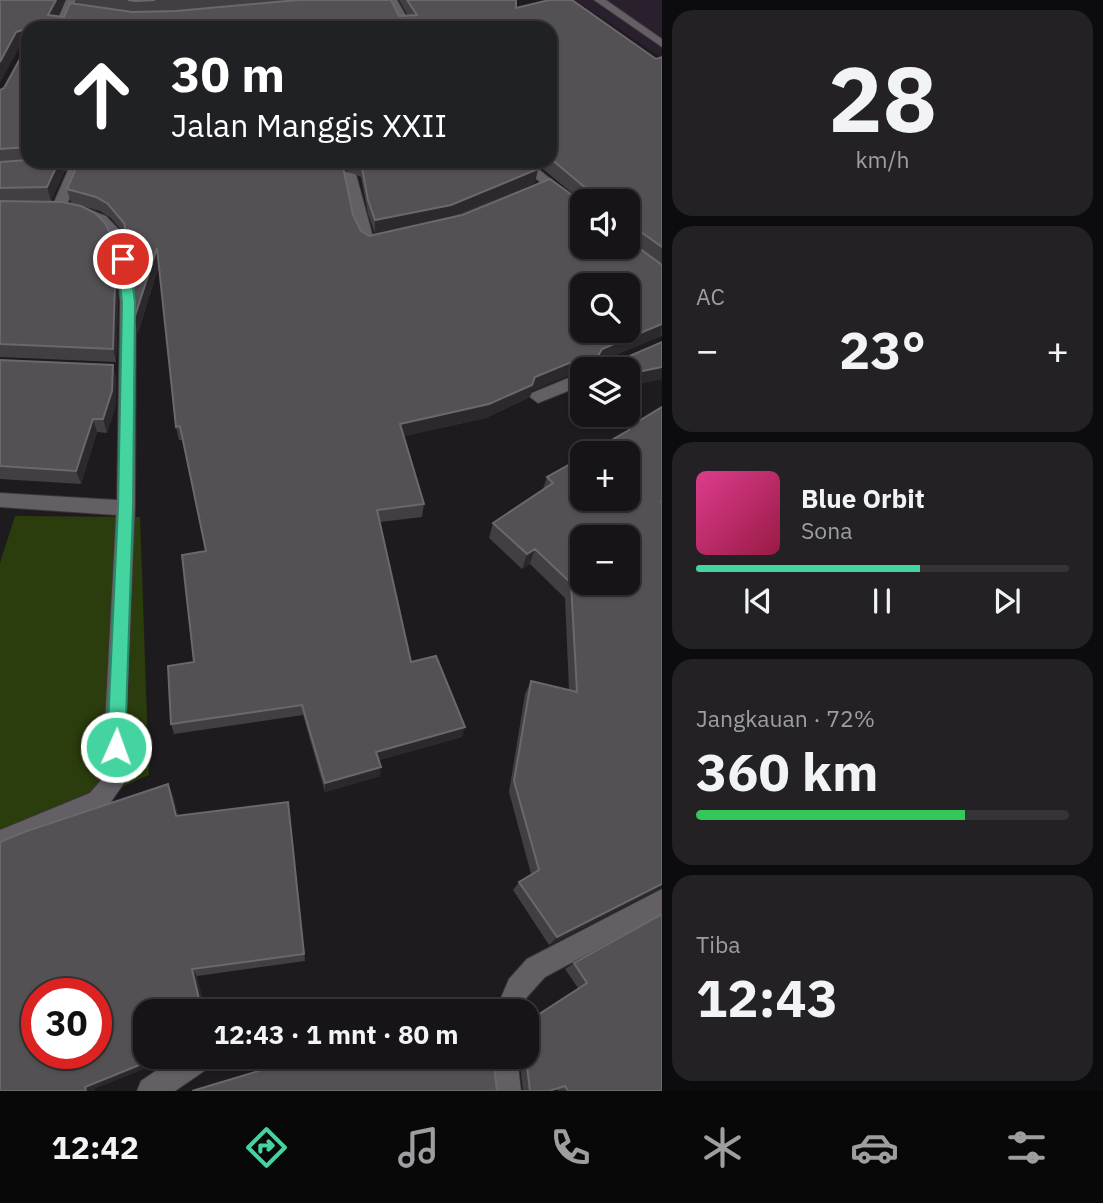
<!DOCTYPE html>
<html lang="id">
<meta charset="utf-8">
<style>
body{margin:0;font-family:"IBM Plex Sans",sans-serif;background:#232124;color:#f1f3f6;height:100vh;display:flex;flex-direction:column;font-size:26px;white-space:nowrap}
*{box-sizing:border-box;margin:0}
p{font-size:23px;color:#9e9ea1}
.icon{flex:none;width:38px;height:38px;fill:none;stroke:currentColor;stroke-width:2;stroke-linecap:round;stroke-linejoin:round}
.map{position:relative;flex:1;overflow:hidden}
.details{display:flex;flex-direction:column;gap:10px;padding:10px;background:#0c0b0d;width:441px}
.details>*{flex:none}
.top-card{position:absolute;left:21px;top:21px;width:536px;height:147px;border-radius:21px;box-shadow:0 2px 5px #0004,0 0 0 2px #353336;background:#202124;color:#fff;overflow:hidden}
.controls{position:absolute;left:570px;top:189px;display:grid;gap:14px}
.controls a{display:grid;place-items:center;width:70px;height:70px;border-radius:14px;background:#161417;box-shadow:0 2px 5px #0004,0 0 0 2px #353336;font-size:35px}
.speed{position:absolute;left:21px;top:978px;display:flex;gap:14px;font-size:35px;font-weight:700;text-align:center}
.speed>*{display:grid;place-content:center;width:91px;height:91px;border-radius:50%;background:#161417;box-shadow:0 2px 5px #0004,0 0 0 2px #353336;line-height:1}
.speed .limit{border:10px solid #d22;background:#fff;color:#111}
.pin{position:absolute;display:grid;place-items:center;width:60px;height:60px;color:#fff;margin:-30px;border:4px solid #fff;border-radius:50%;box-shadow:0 2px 7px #0007}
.me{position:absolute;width:77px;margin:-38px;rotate:2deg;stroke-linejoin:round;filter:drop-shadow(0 0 5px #0008)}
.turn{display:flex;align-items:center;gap:24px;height:147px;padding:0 35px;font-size:32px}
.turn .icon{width:91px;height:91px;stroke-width:2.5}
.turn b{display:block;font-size:49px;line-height:60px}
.big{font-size:52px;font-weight:800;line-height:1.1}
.details .widget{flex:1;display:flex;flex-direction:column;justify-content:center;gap:10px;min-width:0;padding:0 24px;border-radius:21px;background:#232124}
.details .dial{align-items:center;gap:0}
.dial b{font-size:91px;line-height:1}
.song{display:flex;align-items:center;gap:21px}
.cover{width:84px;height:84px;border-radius:10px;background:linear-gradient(135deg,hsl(330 70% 55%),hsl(340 70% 35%))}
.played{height:7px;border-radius:4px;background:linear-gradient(90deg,#44d49f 60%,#353336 60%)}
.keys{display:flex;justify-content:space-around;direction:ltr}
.heat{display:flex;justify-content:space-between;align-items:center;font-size:38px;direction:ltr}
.charge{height:10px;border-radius:5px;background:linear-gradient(90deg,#34c759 72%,#353336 0)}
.trip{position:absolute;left:133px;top:999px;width:406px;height:70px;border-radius:21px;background:#161417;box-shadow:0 2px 5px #0004,0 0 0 2px #353336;font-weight:800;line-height:70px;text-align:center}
.tab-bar{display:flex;height:112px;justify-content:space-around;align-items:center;background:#090809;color:#9e9ea1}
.tab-bar .icon{width:49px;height:49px}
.tab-bar .on{color:#44d49f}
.tab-bar b{font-size:32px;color:#f1f3f6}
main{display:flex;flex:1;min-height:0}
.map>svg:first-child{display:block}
.commercial{fill:#2a1f2d}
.green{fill:#2b3c0d}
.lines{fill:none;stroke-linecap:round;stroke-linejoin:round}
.service-casing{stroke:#383639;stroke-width:2}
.minor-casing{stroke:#383639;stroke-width:2}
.service{fill:#635f64;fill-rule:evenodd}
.minor{fill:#635f64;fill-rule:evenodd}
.wall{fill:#423f43;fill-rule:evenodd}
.shaded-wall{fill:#2c292d}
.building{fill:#545154;stroke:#6a686b;stroke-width:2;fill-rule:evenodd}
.route{fill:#44d49f;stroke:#2c8a67;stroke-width:2}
</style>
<main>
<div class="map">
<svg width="662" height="1091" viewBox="0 0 662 1091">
<rect width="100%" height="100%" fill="#1e1b1f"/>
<!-- commercial -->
<path class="commercial" d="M575 0H662V58Z"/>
<!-- green -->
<path class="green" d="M15 516 140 517 149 775 65 812 0 834V563Z"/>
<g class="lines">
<defs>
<path id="service" d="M594 0H606L662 39V47Z"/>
<path id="minor" d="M66 0H76L66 28H54Z
M387 0H397L413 28H401Z
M77 161H105L108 164 101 168 82 169 65 209 58 213 51 209 68 170 0 173V165Z
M514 161H529L583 206V217Z
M320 166 356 174 373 237H386L388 240 386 243 363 246 351 215 345 180 315 173 313 170Z
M78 205 106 216 127 238 136 301 135 508 124 783 106 809 0 854V830L90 793 102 779 116 515 0 507V493L117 500 120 301 113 239 96 222 73 212 71 209Z
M583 372V385L538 403 530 397 532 393Z
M662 889V914L545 977 527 997 521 1012H495L509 979 527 959Z
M176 1057H214L210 1067 175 1091H137L141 1081Z
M489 1057H517L521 1091H493Z"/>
</defs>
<!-- service casing -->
<use href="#service" class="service-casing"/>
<!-- minor casing -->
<use href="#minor" class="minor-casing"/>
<!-- service -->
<use href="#service" class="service"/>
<!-- minor -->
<use href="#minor" class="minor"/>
</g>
<!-- wall -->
<path class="wall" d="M0 0 57 16 64 17 77 4 76 0H391L399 16H408L399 0H516V8L656 59 662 57V336H661L608 358H625L662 342V379L628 386V369H597L599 362 597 363 594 369H583L531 391 528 398 486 418 404 436 424 504 422 517 380 522 411 662 462 737 379 760 380 776 325 792 303 715 174 734 171 724 194 662 206 551 183 440H179L176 427 159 265 138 333 134 319V269L127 237 111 218 100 211 71 203 67 189 79 161H529L535 183 451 218 628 247V201H583V202L533 161H550V28H28V161H61L64 173 51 201 113 247 118 298 116 362 0 357V90L4 88 27 46V43L20 46ZM343 169 361 177 368 214 375 234 369 236 361 231 353 215Z
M0 360 113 365 116 379V404L107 433 97 432 81 484 0 479Z
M662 407V887L549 945 513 890 519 882 531 874 509 792 525 694 531 681 569 690 565 598 530 564 522 569 489 538 493 523 543 489 547 477 627 431 629 427Z
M168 784 173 796 178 816 288 802 305 961 197 976 94 1089 95 1091H0Z
M574 963 662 1091H558L557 1088 549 1091H497H523L519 1057H527L578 988 565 969Z"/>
<!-- shaded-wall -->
<path class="shaded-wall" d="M56 0H65L52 28 48 15Z
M26 29 28 43 20 46 0 83V62L16 32Z
M59 161H61L64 173 51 201 47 187Z
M538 169 535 183 449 218 375 234V220Z
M634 227 630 241 628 242V236L630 230Z
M110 233 113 247 118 298 116 362 113 349Z
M157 248 160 262 138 333 134 319Z
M662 324 661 336 603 360 601 358 594 369H587L590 358 602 349Z
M586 356 582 370 531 391 528 398 486 418 399 437 400 424 535 377Z
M113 365 116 379V404L107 433 103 419Z
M662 367V379L628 386V374Z
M93 419 97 432 81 484 76 471Z
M535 549 530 564 522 569 527 554Z
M465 727 462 737 375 761 376 752Z
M381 767 380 776 325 792V783Z
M168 784 173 796 181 827 176 816Z
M662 884V887L549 945 557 937Z
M192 969 197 976 206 1012H202Z
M159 1057H174L94 1089 95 1091H86L85 1087Z"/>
<!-- building -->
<path class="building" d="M0 0H56L48 15 64 17 70 3 132 12 176 11 298 0H391L399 16 417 15 407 0H516V8L549 0H572L656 59 662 57V247L634 227 628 231V201H589L588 190 550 158V28H28V147L0 149V90L4 88 27 46 26 29 16 32 0 62Z
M128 0H155L136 1Z
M28 160 59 161 47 187 0 188V162Z
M79 161H262L329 164 343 167 353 215 361 231 369 236 462 215 550 179 583 203V247H628V240L662 265V324L602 349 598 356 590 358 586 356 535 377 532 385 489 404 400 424 424 504 377 510 411 662 436 656 465 727 376 752 381 767 325 783 302 705 171 724 168 666 194 662 182 555 206 551 180 426 176 427 157 248 134 319V269L124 223 108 204 96 197 67 189ZM583 285H628V331H583Z
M357 161H529L538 169 451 205 375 220 368 200 361 163Z
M0 201 62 202 81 206 95 213 105 223 110 233 115 284 113 349 0 344Z
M662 342V367L628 374V369H615L601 358H625Z
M0 360 113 365 112 391 103 419H93L76 471 0 466Z
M662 407V500L661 501 662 504V884L557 937 519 882 539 870 514 781 531 681 577 692 571 583 535 549 527 554 493 523 553 483 547 477 583 457V499H628V453H589L629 430V427ZM583 537H628V583H583Z
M168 784 176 816 288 802 304 954 192 969 202 1012H145V1057H159L85 1087 86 1091H0V842L24 832ZM37 994H96V1054H37Z
M662 914V1091H568L565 1086 549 1091H192L305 1057H493L497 1091H530L526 1057 527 1022 587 983 574 963Z
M472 1001 475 1012H437Z"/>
<!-- route -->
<path class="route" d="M123 255 129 259 135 302 133 508 125 747 122 753 116 756 109 753 107 747 118 508 122 302 117 259Z"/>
</svg>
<div class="controls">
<a><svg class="icon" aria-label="sound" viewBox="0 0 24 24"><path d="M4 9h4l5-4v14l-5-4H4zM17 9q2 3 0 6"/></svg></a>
<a><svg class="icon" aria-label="search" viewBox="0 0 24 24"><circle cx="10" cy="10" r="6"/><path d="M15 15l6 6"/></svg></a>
<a><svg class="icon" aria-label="layers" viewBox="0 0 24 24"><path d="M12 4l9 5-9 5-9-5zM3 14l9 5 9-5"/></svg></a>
<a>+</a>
<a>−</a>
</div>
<div class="speed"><div class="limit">30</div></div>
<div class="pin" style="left:123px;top:259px;background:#d93025"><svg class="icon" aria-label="arrive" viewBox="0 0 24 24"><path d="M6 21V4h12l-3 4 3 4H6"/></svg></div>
<svg class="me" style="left:116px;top:747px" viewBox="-20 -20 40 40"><circle r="17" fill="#44d49f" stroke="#fff" stroke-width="3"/><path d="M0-11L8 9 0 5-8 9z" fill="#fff"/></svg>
<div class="trip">12:43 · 1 mnt · 80 m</div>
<div class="top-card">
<div class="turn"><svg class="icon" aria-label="ahead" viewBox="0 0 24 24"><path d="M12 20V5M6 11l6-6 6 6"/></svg><div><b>30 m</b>Jalan Manggis XXII</div></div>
</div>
</div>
<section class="details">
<div class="widget dial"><b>28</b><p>km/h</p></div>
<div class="widget"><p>AC</p>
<div class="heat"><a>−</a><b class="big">23°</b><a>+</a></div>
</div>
<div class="widget">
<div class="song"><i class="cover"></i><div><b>Blue Orbit</b><p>Sona</p></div></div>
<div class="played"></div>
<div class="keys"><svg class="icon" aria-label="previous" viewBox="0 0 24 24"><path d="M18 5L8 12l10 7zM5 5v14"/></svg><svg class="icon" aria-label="pause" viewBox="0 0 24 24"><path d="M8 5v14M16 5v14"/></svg><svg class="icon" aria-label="next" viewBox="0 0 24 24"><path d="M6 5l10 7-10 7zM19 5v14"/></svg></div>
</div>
<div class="widget"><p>Jangkauan · 72%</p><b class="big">360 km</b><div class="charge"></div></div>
<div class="widget"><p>Tiba</p><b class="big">12:43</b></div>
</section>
</main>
<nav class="tab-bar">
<b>12:42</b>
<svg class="icon on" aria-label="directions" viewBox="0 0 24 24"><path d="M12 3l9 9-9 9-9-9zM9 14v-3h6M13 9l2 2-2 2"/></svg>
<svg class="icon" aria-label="music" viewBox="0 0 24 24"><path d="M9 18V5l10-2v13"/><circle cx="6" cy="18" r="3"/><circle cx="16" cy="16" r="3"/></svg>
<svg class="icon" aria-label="phone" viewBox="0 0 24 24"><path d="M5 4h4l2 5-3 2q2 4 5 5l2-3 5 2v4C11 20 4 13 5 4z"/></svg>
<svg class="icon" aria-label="climate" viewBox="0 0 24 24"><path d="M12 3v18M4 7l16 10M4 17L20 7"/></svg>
<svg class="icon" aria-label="car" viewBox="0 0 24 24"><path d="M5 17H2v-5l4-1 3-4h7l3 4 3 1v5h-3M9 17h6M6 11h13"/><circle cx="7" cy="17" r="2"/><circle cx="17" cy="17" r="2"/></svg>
<svg class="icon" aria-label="filters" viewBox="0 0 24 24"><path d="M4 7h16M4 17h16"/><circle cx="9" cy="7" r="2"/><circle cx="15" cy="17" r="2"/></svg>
</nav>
